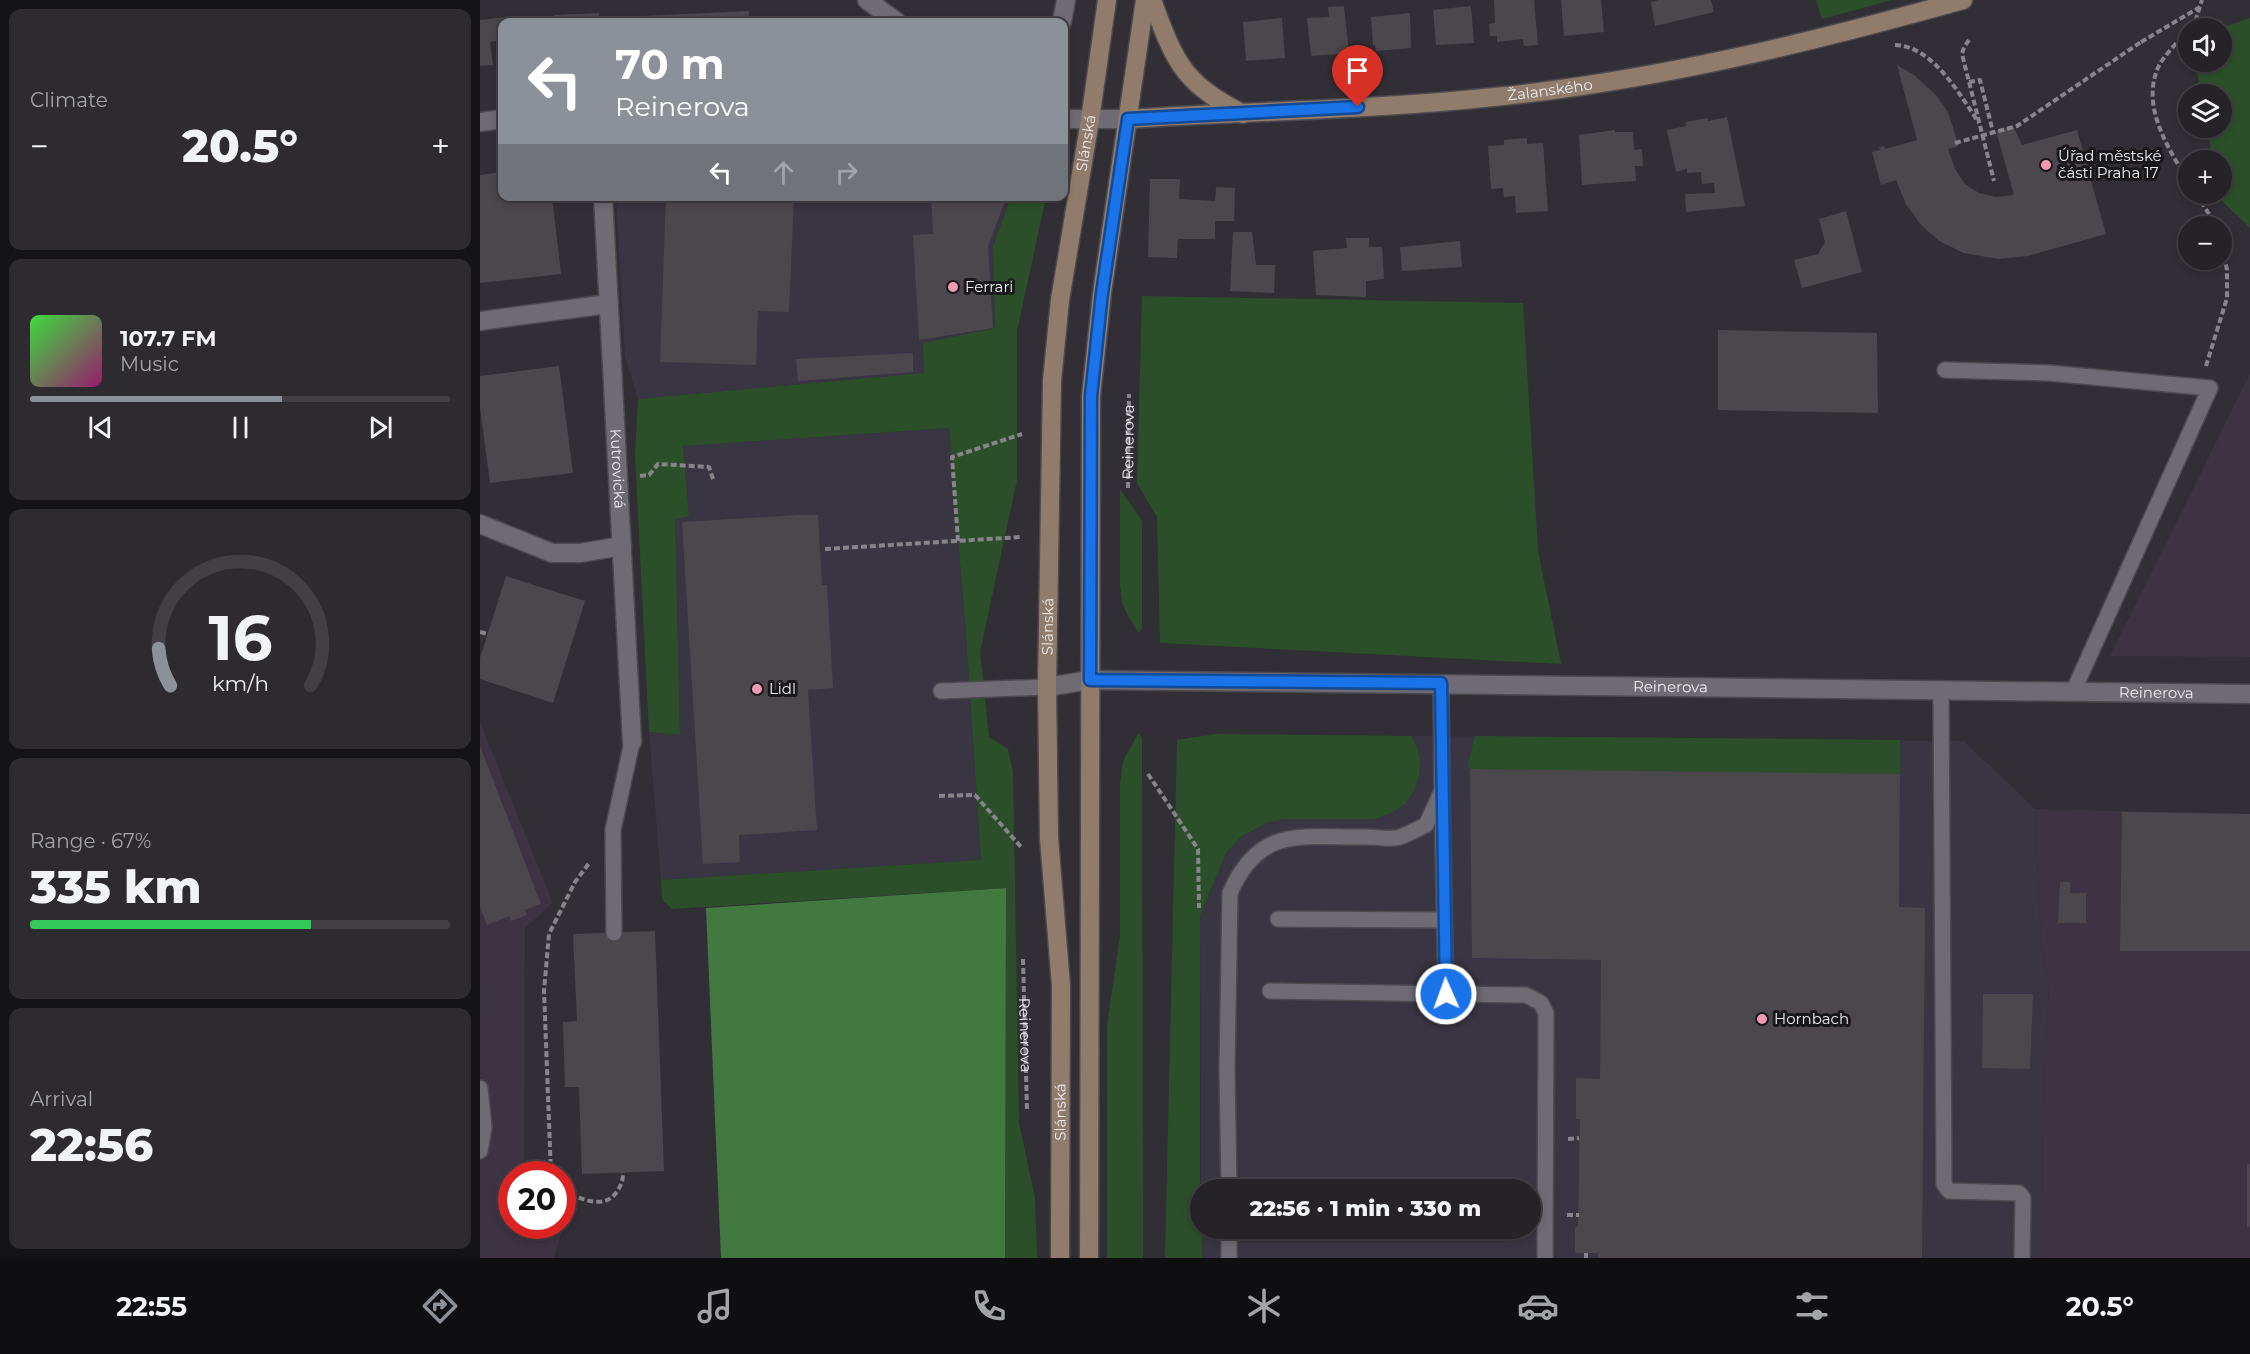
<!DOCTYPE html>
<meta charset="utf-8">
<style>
body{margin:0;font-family:Montserrat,sans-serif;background:#2d2a30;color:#f1f3f6;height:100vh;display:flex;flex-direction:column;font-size:22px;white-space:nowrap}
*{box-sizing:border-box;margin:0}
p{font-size:20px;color:#a3a4a8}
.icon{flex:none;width:33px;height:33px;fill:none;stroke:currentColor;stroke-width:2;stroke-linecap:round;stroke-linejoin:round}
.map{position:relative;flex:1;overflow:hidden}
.sheet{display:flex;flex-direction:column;gap:9px;padding:9px;background:#141316;width:480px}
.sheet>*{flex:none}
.hud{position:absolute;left:18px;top:18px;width:570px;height:183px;border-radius:12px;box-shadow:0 3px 9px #0003,0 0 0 2px #423f45;background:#8c9099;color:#fff;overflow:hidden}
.buttons{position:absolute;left:1698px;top:18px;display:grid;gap:12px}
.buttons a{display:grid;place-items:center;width:54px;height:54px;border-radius:50%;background:#252228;box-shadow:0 3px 9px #0003,0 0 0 2px #423f45;font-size:30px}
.speed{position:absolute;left:18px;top:1161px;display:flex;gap:12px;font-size:30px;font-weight:700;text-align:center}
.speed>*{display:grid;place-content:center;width:78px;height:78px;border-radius:50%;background:#252228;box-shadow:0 3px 9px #0003,0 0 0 2px #423f45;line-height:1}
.speed .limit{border:9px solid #d22;background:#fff;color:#111}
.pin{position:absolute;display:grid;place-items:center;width:51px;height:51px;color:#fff;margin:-62px -26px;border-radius:50% 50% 50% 0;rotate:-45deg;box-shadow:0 0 6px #0007}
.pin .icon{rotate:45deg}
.me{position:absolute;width:66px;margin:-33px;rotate:358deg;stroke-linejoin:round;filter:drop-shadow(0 0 4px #0008)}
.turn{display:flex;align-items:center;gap:21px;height:126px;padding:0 18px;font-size:27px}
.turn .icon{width:78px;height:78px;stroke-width:2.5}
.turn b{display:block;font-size:42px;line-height:51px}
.lanes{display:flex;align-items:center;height:57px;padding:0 18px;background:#0003;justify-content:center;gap:30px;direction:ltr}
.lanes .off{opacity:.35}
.big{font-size:45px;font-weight:800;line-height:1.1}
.sheet .card{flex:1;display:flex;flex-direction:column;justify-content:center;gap:9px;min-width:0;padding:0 21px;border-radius:12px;background:#2d2a30}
.sheet .dial{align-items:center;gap:0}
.dial svg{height:156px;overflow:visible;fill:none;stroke:#423f45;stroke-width:7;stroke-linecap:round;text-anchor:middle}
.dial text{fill:#f1f3f6;stroke:none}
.song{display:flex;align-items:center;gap:18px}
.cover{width:72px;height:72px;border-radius:9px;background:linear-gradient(135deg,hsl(120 70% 55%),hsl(320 70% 35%))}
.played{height:6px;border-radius:3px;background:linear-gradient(90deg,#8c9099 60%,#423f45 60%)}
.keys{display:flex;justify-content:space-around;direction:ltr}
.heat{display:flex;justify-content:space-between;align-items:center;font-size:33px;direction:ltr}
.charge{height:9px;border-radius:4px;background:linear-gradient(90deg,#34c759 67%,#423f45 0)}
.trip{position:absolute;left:710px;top:1179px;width:351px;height:60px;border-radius:30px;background:#252228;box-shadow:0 3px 9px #0003,0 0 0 2px #423f45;font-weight:800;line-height:60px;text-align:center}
.dock{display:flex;height:96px;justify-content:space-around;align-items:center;background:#0f0e10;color:#a3a4a8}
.dock .icon{width:42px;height:42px}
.dock .on{color:#8c9099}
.dock b{font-size:27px;color:#f1f3f6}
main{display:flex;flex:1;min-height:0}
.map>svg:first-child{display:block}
.built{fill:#393542}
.industrial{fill:#3d3342}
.green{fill:#2b5029}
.forest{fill:#427940}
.building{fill:#4c474d}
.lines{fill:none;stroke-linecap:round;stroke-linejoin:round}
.lane-casing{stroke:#4c494f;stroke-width:18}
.street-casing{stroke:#4c494f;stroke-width:21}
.secondary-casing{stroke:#4c494f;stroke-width:21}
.path{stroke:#87858b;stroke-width:4;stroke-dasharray:6 3;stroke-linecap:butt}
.lane{stroke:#6e6b74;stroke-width:15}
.street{stroke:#6e6b74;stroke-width:18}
.secondary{stroke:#917c6b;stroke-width:18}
.path-bridge{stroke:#87858b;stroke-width:4;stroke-dasharray:6 3;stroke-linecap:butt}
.route-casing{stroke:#114b97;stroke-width:15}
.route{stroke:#1a73e8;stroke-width:10}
.poi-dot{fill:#f19ab2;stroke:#18171a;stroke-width:2}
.labels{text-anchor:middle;stroke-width:6;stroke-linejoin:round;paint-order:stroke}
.street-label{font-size:15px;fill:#ecebef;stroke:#18171a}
.poi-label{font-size:15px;fill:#ecebef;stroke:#18171a;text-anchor:start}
</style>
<main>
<section class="sheet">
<div class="card"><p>Climate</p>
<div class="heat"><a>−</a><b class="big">20.5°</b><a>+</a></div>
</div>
<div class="card">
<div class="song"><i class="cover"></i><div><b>107.7 FM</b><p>Music</p></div></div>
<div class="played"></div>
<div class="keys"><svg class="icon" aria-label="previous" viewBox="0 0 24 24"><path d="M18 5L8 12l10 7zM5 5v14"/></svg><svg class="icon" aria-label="pause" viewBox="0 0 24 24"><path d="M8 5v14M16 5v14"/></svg><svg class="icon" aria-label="next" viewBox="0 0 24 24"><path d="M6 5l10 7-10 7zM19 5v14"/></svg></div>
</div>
<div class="card dial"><svg viewBox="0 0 100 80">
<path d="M14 69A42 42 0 1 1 86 69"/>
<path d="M14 69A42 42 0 0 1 8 50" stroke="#8c9099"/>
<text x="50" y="56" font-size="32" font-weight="700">16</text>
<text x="50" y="72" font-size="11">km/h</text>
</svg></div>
<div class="card"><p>Range · 67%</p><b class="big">335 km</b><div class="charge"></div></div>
<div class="card"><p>Arrival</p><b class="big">22:56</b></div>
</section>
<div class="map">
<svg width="1770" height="1258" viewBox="0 0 1770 1258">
<rect width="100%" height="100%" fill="#312e35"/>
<!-- built -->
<path class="built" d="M136 197H531L513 246 515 328 444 343V373L158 399 145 357Z
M469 428 486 635 501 860 181 880 169 732 200 735 195 518 209 515 203 446Z
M932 736 1484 741 1555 809 1561 943 1569 984 1563 1105 1562 1258H722V1229L1050 1228V1190L721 1189 720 916 746 853 761 837 786 823 804 819H893L937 747Z"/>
<!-- industrial -->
<path class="industrial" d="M1770 374V657L1630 656Z
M0 722 73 903 45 928 44 1174H32V1226H82L83 1200 90 1203 74 1258H0Z
M1555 809 1770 814V1258H1562L1563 1105 1569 984 1561 943Z"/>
<!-- green -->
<path class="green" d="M1336 0H1412L1342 19Z
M1770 18V228L1739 198V194H1742V160H1733L1727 128H1742V94H1721L1715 62H1742L1741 28Z
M531 197H566L537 331V480L500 652 509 737 528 749 533 771 539 1123 555 1198 557 1258H525L526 888 192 909 182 899 181 880 501 860 486 635 469 428 203 446 209 516 195 519 200 735 169 732 155 455 158 399 444 373 443 343 515 328 513 246Z
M662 296 1043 303 1058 551 1081 664 680 643 677 517 657 483Z
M640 489 662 521V628L659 633 649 618 642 603 640 584Z
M658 734 662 737 663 1258H627V1026L640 936V784L643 761Z
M736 734 932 736 937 747 940 762 939 776 934 790 925 804 909 814 893 819H804L786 823 761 837 746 853 720 916V1228L722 1229V1258H685L697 740Z
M995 736 1420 740V774L995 770 990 769 988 764Z"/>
<!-- forest -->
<path class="forest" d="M526 888 525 1258H241L226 908Z"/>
<!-- building -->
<path class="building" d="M1014 0H1054L1058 45 1044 46 1043 39 1017 42V36H1010L1009 24 1015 23Z
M1081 0H1121L1124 32 1084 36Z
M1179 0H1231L1234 12 1175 26 1171 2Z
M864 6 869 53 831 56 827 18 849 17 848 7Z
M991 6 994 43 956 45 953 10Z
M269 11V22H161V16Z
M119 13V22H74V15Z
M930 13 931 48 896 51 895 45H893L891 17Z
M27 17V22H22V45L16 46V41L10 42 13 65 0 66V20Z
M802 18 805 58 766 61 763 22Z
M1417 65 1434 75 1456 95 1468 112 1479 146 1468 149 1475 169 1485 184 1499 193 1516 197 1534 195 1516 131 1533 126 1542 145 1597 130 1626 234 1548 256 1518 259 1484 253 1461 242 1451 234 1441 225 1426 204 1416 180 1401 185 1392 152 1400 150 1399 147 1404 146 1405 149 1437 140Z
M1247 117 1265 206 1206 212 1205 194 1235 193 1234 183 1222 184 1221 172 1207 173V169L1196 172 1187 130 1206 126 1205 122 1228 118V121Z
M1135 130V132H1153L1154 150 1162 149 1163 166H1155L1156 181 1102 185 1099 135Z
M1047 138V144L1063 143 1068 211 1036 213 1035 196 1024 197 1023 188 1011 189 1008 146 1024 145V140Z
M22 172V196H72L81 274 0 283V175Z
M670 179H700L699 199 735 201 736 187 755 188 754 221H735V239H698L697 258 668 257Z
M186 196H314L309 312 278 311 276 365 180 362Z
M451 196H527L508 246 513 328 439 340 433 235 453 234Z
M1366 211 1382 272 1322 288 1314 260 1338 254 1345 242 1339 219Z
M753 232H772L776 265H795L794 293 750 291Z
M866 238H889V247H902L904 279 886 281V297L836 295 833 251 867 248Z
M980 241 982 267 922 271 920 247Z
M1238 330 1397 333 1398 413 1238 410Z
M433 353V372L318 381 316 359Z
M79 366 93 473 10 483 0 407V376Z
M318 515H338L342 585H347L353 688 328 690 337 830 259 835 260 862 223 864 202 522Z
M26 576 105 601 73 703 0 679V658Z
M0 746 61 904 45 910 47 915 31 921 29 916 7 925 0 907Z
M990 769 1420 774 1419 907 1445 908 1442 1258H1118V1253H1095V1227H1098L1100 1119H1096V1078L1120 1079 1121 960 992 958Z
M1642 812 1770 814V951H1640Z
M1580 882H1590V893H1606V923H1578Z
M175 931 184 1171 102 1174 99 1087H85L83 1022 97 1021 93 934Z
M1503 994H1553L1550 1069 1502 1068Z
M1767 1164H1770V1227H1767Z"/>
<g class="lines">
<defs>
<path id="lane" d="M1465 370 1569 373 1730 388 1593 692
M1461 690 1464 1184 1469 1191 1539 1193 1543 1198 1542 1258
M461 691 567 687
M962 796 966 994 1046 995 1061 1003 1066 1013 1065 1258
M798 919 963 920
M134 933 133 830 152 742
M790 991 966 994
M0 1088 4 1127 0 1151
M749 1190 747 1069 750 893C780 824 823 838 887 837 897 837 911 840 920 837 929 834 937 829 946 825L962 790 961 683
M749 1228V1258"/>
<g id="street">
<path d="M387 0 417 22"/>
<path d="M582 22 586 0"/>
<path d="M584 119H648"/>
<path d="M0 122 22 119"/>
<path id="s3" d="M123 196 152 742"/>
<path d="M0 321 128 304"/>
<path d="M0 524 72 553H100L142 546"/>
<path id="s4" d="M567 687 610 680 1770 694"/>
</g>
<g id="secondary">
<path d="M672 0C681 24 690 52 706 72 721 91 743 103 763 114"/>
<path id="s5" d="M648 119C769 111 892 110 1014 97 1173 81 1329 43 1483 0"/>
<path id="s6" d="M580 1258 581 986 569 838 567 687 572 381 580 300 610 120 627 0"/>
<path d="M609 1258 611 396 622 293 665 0"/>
</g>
</defs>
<!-- lane casing -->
<use href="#lane" class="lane-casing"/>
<!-- street casing -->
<use href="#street" class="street-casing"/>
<!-- secondary casing -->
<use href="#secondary" class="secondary-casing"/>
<!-- path -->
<g class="path">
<path d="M1710 28 1715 22 1722 0"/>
<path d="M1708 30C1700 40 1681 58 1677 70 1662 109 1689 149 1708 181"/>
<path d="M1489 40 1484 47 1482 54 1514 181"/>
<path d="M1661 42 1720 7"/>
<path d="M1415 45C1453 46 1480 95 1499 123"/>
<path d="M1489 82 1500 80 1513 132"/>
<path d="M1716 194 1737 226"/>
<path d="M1726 366 1747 298V270L1742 244"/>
<path d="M160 476 169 475 178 464 229 467 233 479"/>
<path id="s1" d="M648 488 649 394"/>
<path d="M478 541 472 457 542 434"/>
<path d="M345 549 541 537"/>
<path d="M0 632 8 634"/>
<path d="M668 774 718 849 719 908"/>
<path d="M459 796 495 795 541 847"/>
<path id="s2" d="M543 959 547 1110"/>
<path d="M1088 1139 1099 1138"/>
<path d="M71 1174 64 991 69 934 95 882 110 862"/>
<path d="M82 1191C101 1198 125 1212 138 1190 142 1183 143 1180 143 1172"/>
<path d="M1087 1215H1099"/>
<path d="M1106 1258V1253"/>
</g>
<!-- lane -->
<use href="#lane" class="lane"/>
<!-- street -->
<use href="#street" class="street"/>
<!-- secondary -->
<use href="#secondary" class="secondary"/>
<!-- path-bridge -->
<path class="path-bridge" d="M1475 143 1537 126 1661 42"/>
</g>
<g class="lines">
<defs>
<path id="route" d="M878 107 648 119 622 293 611 396 610 680 961 683 966 994"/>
</defs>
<!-- route casing -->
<use href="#route" class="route-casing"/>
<!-- route -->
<use href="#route" class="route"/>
</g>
<!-- markers -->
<g class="poi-dot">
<circle cx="1566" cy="165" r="6"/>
<circle cx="473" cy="287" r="6"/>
<circle cx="277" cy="689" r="6"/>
<circle cx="1282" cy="1019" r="6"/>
</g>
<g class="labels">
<!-- street labels -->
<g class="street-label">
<text dy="5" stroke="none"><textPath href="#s5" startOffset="423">Žalanského</textPath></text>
<text dy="5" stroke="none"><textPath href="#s6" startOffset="1118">Slánská</textPath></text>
<text dy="5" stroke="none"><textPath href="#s1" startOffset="46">Reinerova</textPath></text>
<text dy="5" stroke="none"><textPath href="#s3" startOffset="273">Kutrovická</textPath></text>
<text dy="5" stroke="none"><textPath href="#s6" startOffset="632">Slánská</textPath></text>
<text dy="5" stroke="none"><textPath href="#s4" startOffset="624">Reinerova</textPath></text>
<text dy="5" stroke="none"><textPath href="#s4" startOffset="1110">Reinerova</textPath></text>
<text dy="5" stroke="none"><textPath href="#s2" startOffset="76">Reinerova</textPath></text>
<text dy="5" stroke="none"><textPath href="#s6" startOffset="146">Slánská</textPath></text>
</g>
<!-- poi labels -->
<g class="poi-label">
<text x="1578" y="161">Úřad městské<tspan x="1578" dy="17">části Praha 17</tspan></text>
<text x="485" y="292">Ferrari</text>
<text x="289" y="694">Lidl</text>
<text x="1294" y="1024">Hornbach</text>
</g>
</g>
</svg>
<div class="buttons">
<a><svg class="icon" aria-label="sound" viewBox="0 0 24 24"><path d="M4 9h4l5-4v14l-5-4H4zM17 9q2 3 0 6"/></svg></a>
<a><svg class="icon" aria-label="layers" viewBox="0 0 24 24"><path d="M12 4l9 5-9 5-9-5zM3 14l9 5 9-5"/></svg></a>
<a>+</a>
<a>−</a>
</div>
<div class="speed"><div class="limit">20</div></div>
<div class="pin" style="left:878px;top:107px;background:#d93025"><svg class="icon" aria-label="arrive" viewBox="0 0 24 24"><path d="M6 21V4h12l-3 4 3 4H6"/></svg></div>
<svg class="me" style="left:966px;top:994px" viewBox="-20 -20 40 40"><circle r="17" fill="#1a73e8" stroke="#fff" stroke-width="3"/><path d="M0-11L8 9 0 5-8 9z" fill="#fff"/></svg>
<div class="trip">22:56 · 1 min · 330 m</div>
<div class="hud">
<div class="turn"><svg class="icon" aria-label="left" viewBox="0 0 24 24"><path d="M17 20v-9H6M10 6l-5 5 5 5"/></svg><div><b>70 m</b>Reinerova</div></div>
<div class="lanes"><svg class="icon" aria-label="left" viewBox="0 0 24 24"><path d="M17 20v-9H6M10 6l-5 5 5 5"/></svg><svg class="icon off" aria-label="ahead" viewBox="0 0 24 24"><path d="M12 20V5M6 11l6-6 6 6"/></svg><svg class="icon off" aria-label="right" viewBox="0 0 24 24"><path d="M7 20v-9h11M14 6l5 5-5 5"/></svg></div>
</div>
</div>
</main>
<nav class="dock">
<b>22:55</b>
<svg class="icon on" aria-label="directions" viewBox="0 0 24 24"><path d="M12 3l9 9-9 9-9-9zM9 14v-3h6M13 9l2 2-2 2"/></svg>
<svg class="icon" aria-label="music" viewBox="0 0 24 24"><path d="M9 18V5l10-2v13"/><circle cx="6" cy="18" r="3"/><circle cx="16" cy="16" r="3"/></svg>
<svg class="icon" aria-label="phone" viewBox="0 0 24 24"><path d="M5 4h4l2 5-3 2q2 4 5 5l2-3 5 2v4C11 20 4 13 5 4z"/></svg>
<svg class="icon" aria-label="climate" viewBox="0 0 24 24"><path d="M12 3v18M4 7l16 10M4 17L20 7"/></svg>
<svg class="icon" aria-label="car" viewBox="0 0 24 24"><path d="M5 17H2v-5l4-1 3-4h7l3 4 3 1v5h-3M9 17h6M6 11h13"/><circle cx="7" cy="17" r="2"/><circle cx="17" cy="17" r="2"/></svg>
<svg class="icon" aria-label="filters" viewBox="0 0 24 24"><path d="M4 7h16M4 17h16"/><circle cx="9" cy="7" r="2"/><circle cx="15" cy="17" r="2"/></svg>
<b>20.5°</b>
</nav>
